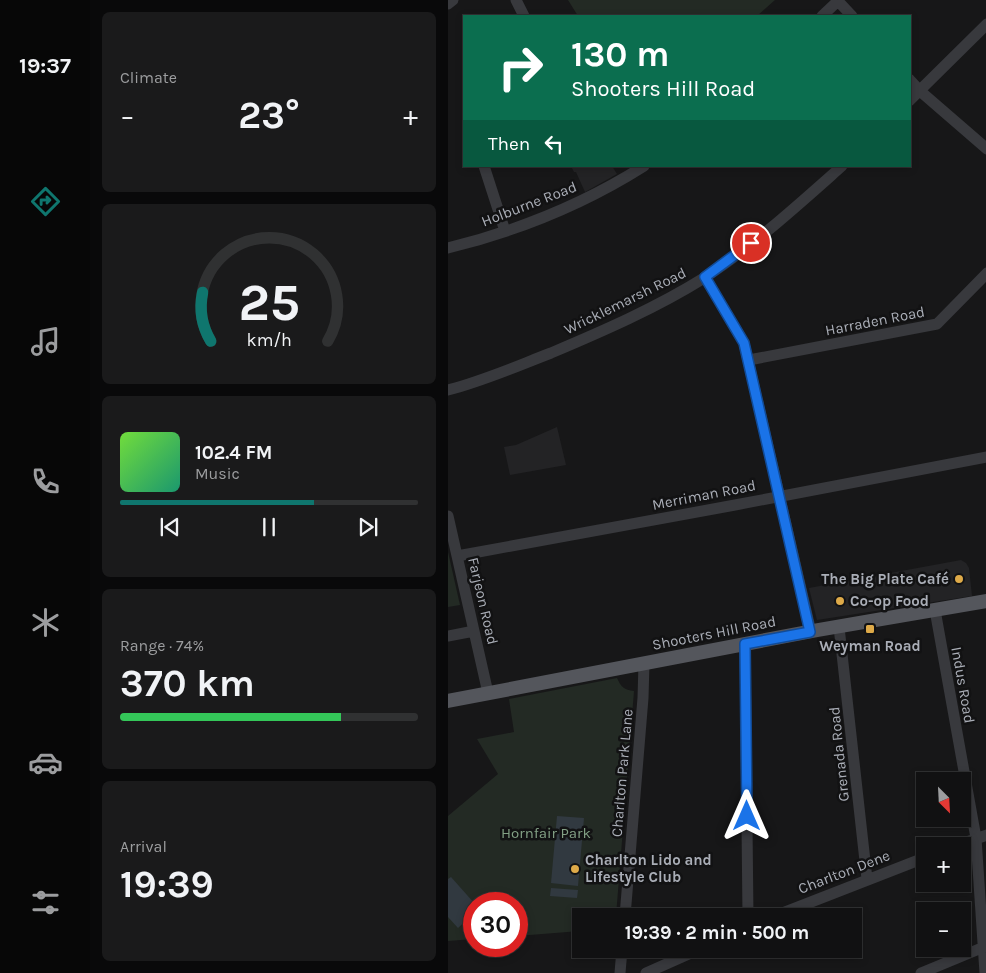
<!DOCTYPE html>
<meta charset="utf-8">
<style>
body{margin:0;font-family:Karla,sans-serif;background:#1a1a1b;color:#f1f3f6;height:100vh;display:flex;flex-direction:column;font-size:19px;white-space:nowrap}
*{box-sizing:border-box;margin:0}
p{font-size:16px;color:#9c9d9f}
.icon{flex:none;width:28px;height:28px;fill:none;stroke:currentColor;stroke-width:2;stroke-linecap:round;stroke-linejoin:round}
.map{position:relative;flex:1;overflow:hidden}
.panel{display:flex;flex-direction:column;gap:12px;padding:12px;background:#09090a;width:358px}
.panel>*{flex:none}
.top-card{position:absolute;left:15px;top:15px;width:448px;height:152px;border-radius:0px;box-shadow:0 2px 8px #0003,0 0 0 1px #303132;background:#0b6e4f;color:#fff;overflow:hidden}
.needle{width:32px;rotate:156deg}
.fabs{position:absolute;left:468px;top:772px;display:grid;gap:10px}
.fabs a{display:grid;place-items:center;width:55px;height:55px;border-radius:0px;background:#111112;box-shadow:0 2px 8px #0003,0 0 0 1px #303132;font-size:25px}
.speed{position:absolute;left:15px;top:892px;display:flex;gap:10px;font-size:25px;font-weight:700;text-align:center}
.speed>*{display:grid;place-content:center;width:65px;height:65px;border-radius:50%;background:#111112;box-shadow:0 2px 8px #0003,0 0 0 1px #303132;line-height:1}
.speed .limit{border:8px solid #d22;background:#fff;color:#111}
.pin{position:absolute;display:grid;place-items:center;width:42px;height:42px;color:#fff;margin:-21px;border:2px solid #fff;border-radius:50%;box-shadow:0 1px 5px #0007}
.me{position:absolute;width:55px;margin:-28px;rotate:0deg;stroke-linejoin:round;filter:drop-shadow(0 0 4px #0008)}
.turn{display:flex;align-items:center;gap:18px;height:105px;padding:0 25px;font-size:22px}
.turn .icon{width:65px;height:65px;stroke-width:2.5}
.turn b{display:block;font-size:35px;line-height:42px}
.then{display:flex;align-items:center;height:48px;padding:0 25px;background:#0003;gap:10px;font-size:19px}
.big{font-size:38px;font-weight:700;line-height:1.1}
.panel .widget{flex:1;display:flex;flex-direction:column;justify-content:center;gap:8px;min-width:0;padding:0 18px;border-radius:8px;background:#1a1a1b}
.panel .dial{align-items:center;gap:0}
.dial svg{height:130px;overflow:visible;fill:none;stroke:#303132;stroke-width:7;stroke-linecap:round;text-anchor:middle}
.dial text{fill:#f1f3f6;stroke:none}
.song{display:flex;align-items:center;gap:15px}
.cover{width:60px;height:60px;border-radius:8px;background:linear-gradient(135deg,hsl(100 70% 55%),hsl(160 70% 35%))}
.played{height:5px;border-radius:2px;background:linear-gradient(90deg,#0f766e 65%,#303132 65%)}
.keys{display:flex;justify-content:space-around;direction:ltr}
.heat{display:flex;justify-content:space-between;align-items:center;font-size:28px;direction:ltr}
.charge{height:8px;border-radius:4px;background:linear-gradient(90deg,#34c759 74%,#303132 0)}
.trip{position:absolute;left:124px;top:908px;width:290px;height:50px;border-radius:0px;background:#111112;box-shadow:0 2px 8px #0003,0 0 0 1px #303132;font-weight:700;line-height:50px;text-align:center}
main{display:flex;flex:1;min-height:0}
.tabs{display:flex;flex-direction:column;width:90px;justify-content:space-around;align-items:center;background:#070707;color:#9c9d9f}
.tabs .icon{width:35px;height:35px}
.tabs .active{color:#0f766e}
.tabs b{font-size:22px;color:#f1f3f6}
.map>svg:first-child{display:block}
.built{fill:#232325}
.green{fill:#232a24}
.water{fill:#313940}
.lines{fill:none;stroke-linecap:round;stroke-linejoin:round}
.minor{stroke:#38393d;stroke-width:11}
.major{stroke:#54565c;stroke-width:14}
.route-casing{stroke:#114b97;stroke-width:12}
.route{stroke:#1a73e8;stroke-width:9}
.poi-dot{fill:#deaa49;stroke:#121213;stroke-width:2}
.labels{text-anchor:middle;stroke-width:5;stroke-linejoin:round;paint-order:stroke}
.street-label{font-size:15px;fill:#aaaeb7;stroke:#121213}
.poi-label{font-size:15px;font-weight:bold;fill:#aaaeb7;stroke:#121213;text-anchor:start}
.park-label{font-size:15px;fill:#83a085;stroke:#121213}
</style>
<main>
<nav class="tabs">
<b>19:37</b>
<svg class="icon active" aria-label="directions" viewBox="0 0 24 24"><path d="M12 3l9 9-9 9-9-9zM9 14v-3h6M13 9l2 2-2 2"/></svg>
<svg class="icon" aria-label="music" viewBox="0 0 24 24"><path d="M9 18V5l10-2v13"/><circle cx="6" cy="18" r="3"/><circle cx="16" cy="16" r="3"/></svg>
<svg class="icon" aria-label="phone" viewBox="0 0 24 24"><path d="M5 4h4l2 5-3 2q2 4 5 5l2-3 5 2v4C11 20 4 13 5 4z"/></svg>
<svg class="icon" aria-label="climate" viewBox="0 0 24 24"><path d="M12 3v18M4 7l16 10M4 17L20 7"/></svg>
<svg class="icon" aria-label="car" viewBox="0 0 24 24"><path d="M5 17H2v-5l4-1 3-4h7l3 4 3 1v5h-3M9 17h6M6 11h13"/><circle cx="7" cy="17" r="2"/><circle cx="17" cy="17" r="2"/></svg>
<svg class="icon" aria-label="filters" viewBox="0 0 24 24"><path d="M4 7h16M4 17h16"/><circle cx="9" cy="7" r="2"/><circle cx="15" cy="17" r="2"/></svg>
</nav>
<section class="panel">
<div class="widget"><p>Climate</p>
<div class="heat"><a>−</a><b class="big">23°</b><a>+</a></div>
</div>
<div class="widget dial"><svg viewBox="0 0 100 80">
<path d="M14 69A42 42 0 1 1 86 69"/>
<path d="M14 69A42 42 0 0 1 9 39" stroke="#0f766e"/>
<text x="50" y="56" font-size="32" font-weight="700">25</text>
<text x="50" y="72" font-size="11">km/h</text>
</svg></div>
<div class="widget">
<div class="song"><i class="cover"></i><div><b>102.4 FM</b><p>Music</p></div></div>
<div class="played"></div>
<div class="keys"><svg class="icon" aria-label="previous" viewBox="0 0 24 24"><path d="M18 5L8 12l10 7zM5 5v14"/></svg><svg class="icon" aria-label="pause" viewBox="0 0 24 24"><path d="M8 5v14M16 5v14"/></svg><svg class="icon" aria-label="next" viewBox="0 0 24 24"><path d="M6 5l10 7-10 7zM19 5v14"/></svg></div>
</div>
<div class="widget"><p>Range · 74%</p><b class="big">370 km</b><div class="charge"></div></div>
<div class="widget"><p>Arrival</p><b class="big">19:39</b></div>
</section>
<div class="map">
<svg width="539" height="973" viewBox="0 0 539 973">
<rect width="100%" height="100%" fill="#171718"/>
<!-- built -->
<path class="built" d="M123 166H164L169 174 137 192 128 172H126Z
M109 427 118 465 62 475 56 447 68 445Z
M513 560 518 563 521 568 524 596 369 620 361 588Z"/>
<!-- green -->
<path class="green" d="M120 0H327L309 16H130Z
M0 552 12 605 0 607Z
M169 678C173 687 176 690 186 691L168 916H132V931L69 936V904H26V939L0 941V816L50 774 29 739 66 732 61 699Z"/>
<!-- water -->
<path class="water" d="M109 816 136 818 130 886 103 883Z
M3 877 27 904 26 913 10 928 0 917V879Z
M103 888 130 890 129 898 102 896Z"/>
<g class="lines">
<!-- minor -->
<path class="minor" d="M68 0 76 16
M389 0 404 16
M0 4 5 0
M374 16 391 0
M461 79 472 91 539 149
M461 101 539 24
M36 166 57 231
M0 248C69 231 136 204 196 166
M257 277 296 343 363 632
M301 360 489 324 539 273
M0 390C35 381 69 366 103 353 155 331 208 308 256 278 305 246 350 205 394 166
M0 516 40 693
M9 556 287 505 539 457
M487 610 528 838 537 973
M391 627 419 879
M0 636 26 631
M297 644 300 916
M507 846 539 835
M177 916 195 698 196 663
M327 916 476 858
M172 973 174 949
M198 973 252 949
M473 973 536 947"/>
<!-- major -->
<path class="major" d="M0 701 370 630 539 601"/>
</g>
<g class="lines">
<defs>
<path id="route" d="M299 816 297 644 362 632 296 343 257 277 303 243"/>
</defs>
<!-- route casing -->
<use href="#route" class="route-casing"/>
<!-- route -->
<use href="#route" class="route"/>
</g>
<!-- markers -->
<g class="poi-dot">
<circle cx="511" cy="579" r="5"/>
<circle cx="392" cy="601" r="5"/>
<rect x="417" y="624" width="10" height="10" rx="2.5"/>
<circle cx="127" cy="869" r="5"/>
</g>
<g class="labels">
<!-- street labels -->
<g class="street-label">
<text transform="translate(81 204) rotate(-21)" y="5">Holburne Road</text>
<text transform="translate(177 301) rotate(-26)" y="5">Wricklemarsh Road</text>
<text transform="translate(427 321) rotate(-11)" y="5">Harraden Road</text>
<text transform="translate(256 495) rotate(-11)" y="5">Merriman Road</text>
<text transform="translate(35 601) rotate(77)" y="5">Farjeon Road</text>
<text transform="translate(266 633) rotate(-11)" y="5">Shooters Hill Road</text>
<text transform="translate(515 685) rotate(80)" y="5">Indus Road</text>
<text transform="translate(391 754) rotate(-96)" y="5">Grenada Road</text>
<text transform="translate(174 773) rotate(-85)" y="5">Charlton Park Lane</text>
<text transform="translate(396 872) rotate(-21)" y="5">Charlton Dene</text>
</g>
<!-- poi labels -->
<g class="poi-label">
<text x="501" y="584" text-anchor="end">The Big Plate Café</text>
<text x="402" y="606">Co-op Food</text>
<text x="422" y="651" text-anchor="middle">Weyman Road</text>
<text x="137" y="865">Charlton Lido and<tspan x="137" dy="17">Lifestyle Club</tspan></text>
</g>
<!-- park labels -->
<g class="park-label">
<text x="98" y="838">Hornfair Park</text>
</g>
</g>
</svg>
<div class="fabs">
<a><svg class="needle" viewBox="-14 -14 28 28"><path d="M0-13l5 13h-10z" fill="#e53935"/><path d="M0 13l5-13h-10z" fill="#9c9d9f"/></svg></a>
<a>+</a>
<a>−</a>
</div>
<div class="speed"><div class="limit">30</div></div>
<div class="pin" style="left:303px;top:243px;background:#d93025"><svg class="icon" aria-label="arrive" viewBox="0 0 24 24"><path d="M6 21V4h12l-3 4 3 4H6"/></svg></div>
<svg class="me" style="left:299px;top:816px" viewBox="-20 -20 40 40"><path d="M0-17L14 15 0 8-14 15z" fill="#1a73e8" stroke="#fff" stroke-width="4"/></svg>
<div class="trip">19:39 · 2 min · 500 m</div>
<div class="top-card">
<div class="turn"><svg class="icon" aria-label="right" viewBox="0 0 24 24"><path d="M7 20v-9h11M14 6l5 5-5 5"/></svg><div><b>130 m</b>Shooters Hill Road</div></div>
<div class="then">Then<svg class="icon" aria-label="left" viewBox="0 0 24 24"><path d="M17 20v-9H6M10 6l-5 5 5 5"/></svg></div>
</div>
</div>
</main>
